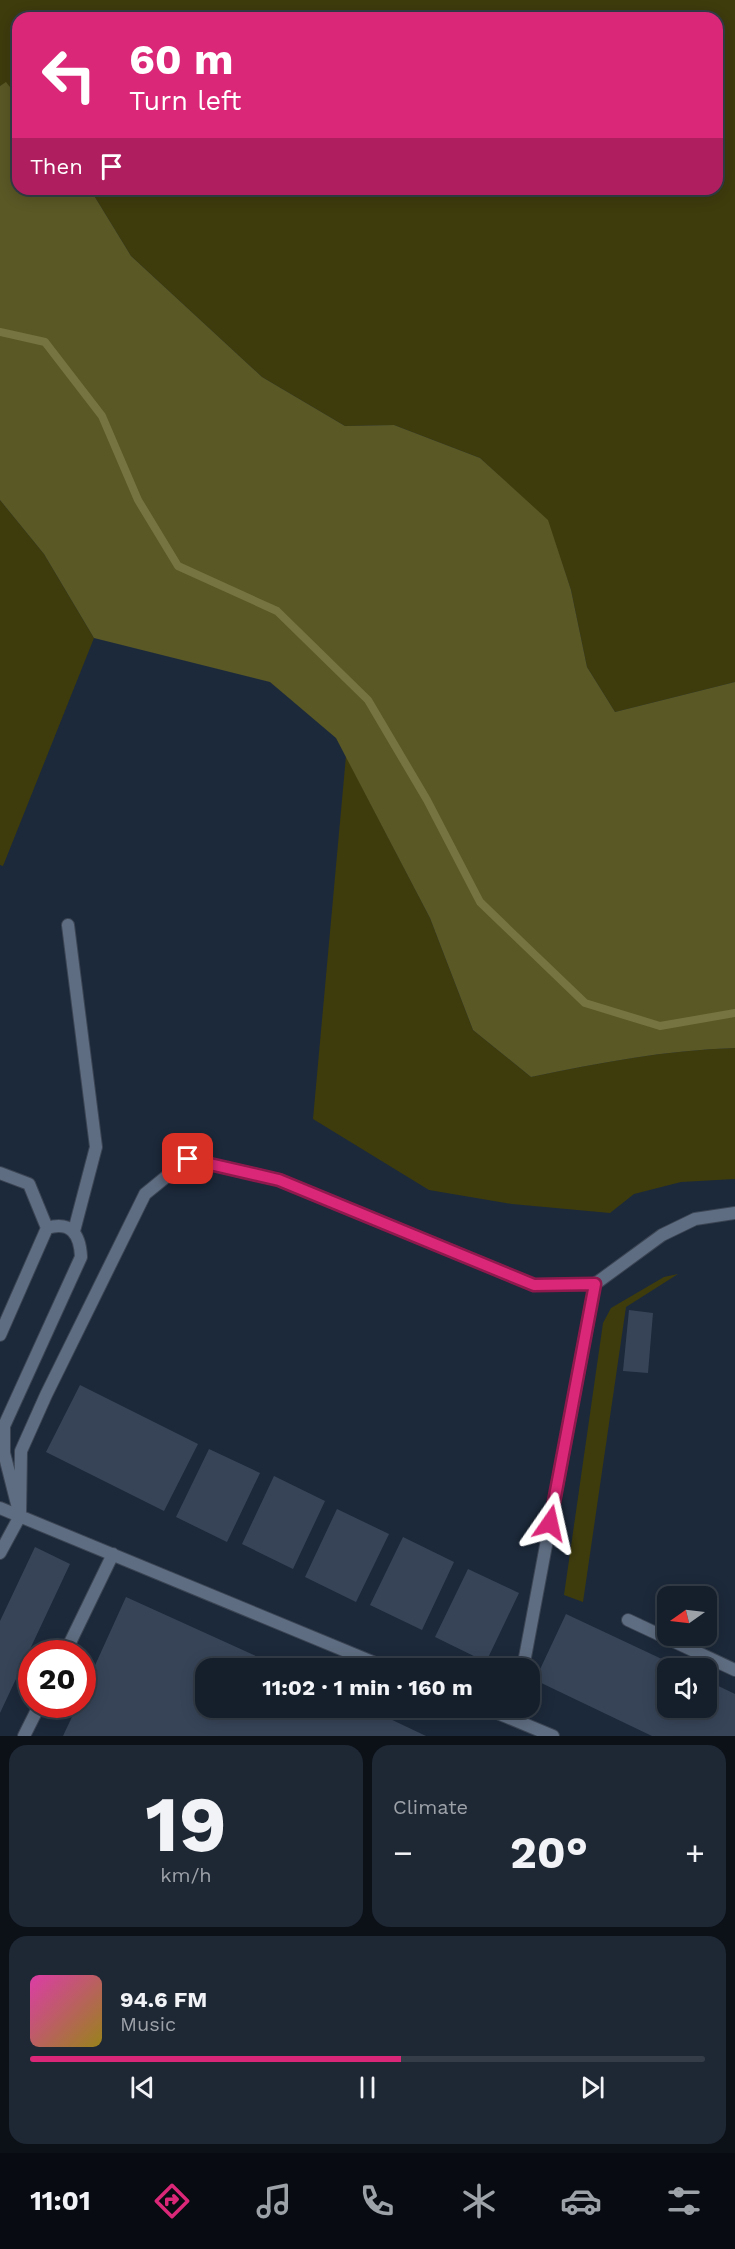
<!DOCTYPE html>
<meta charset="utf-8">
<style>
body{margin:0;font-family:"Work Sans",sans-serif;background:#1e2734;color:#f1f3f6;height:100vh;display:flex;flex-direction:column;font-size:22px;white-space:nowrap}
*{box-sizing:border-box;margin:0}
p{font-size:20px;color:#9da2a9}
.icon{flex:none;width:33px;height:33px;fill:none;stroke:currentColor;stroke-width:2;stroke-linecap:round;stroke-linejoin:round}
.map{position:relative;height:1736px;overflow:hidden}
.panel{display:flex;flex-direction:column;gap:9px;padding:9px;background:#0c1118;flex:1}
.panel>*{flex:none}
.hud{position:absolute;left:12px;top:12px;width:711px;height:183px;border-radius:18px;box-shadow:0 3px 15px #0003,0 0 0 2px #343d48;background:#db2777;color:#fff;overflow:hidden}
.needle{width:39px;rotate:256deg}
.buttons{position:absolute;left:657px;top:1586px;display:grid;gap:12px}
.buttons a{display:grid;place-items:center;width:60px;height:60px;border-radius:12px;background:#151f2c;box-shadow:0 3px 15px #0003,0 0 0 2px #343d48;font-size:30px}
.speed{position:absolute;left:18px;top:1640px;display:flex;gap:12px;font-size:30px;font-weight:700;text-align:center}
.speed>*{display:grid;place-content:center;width:78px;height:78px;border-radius:50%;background:#151f2c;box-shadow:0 3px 15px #0003,0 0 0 2px #343d48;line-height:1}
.speed .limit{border:9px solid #d22;background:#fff;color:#111}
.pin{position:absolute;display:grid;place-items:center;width:51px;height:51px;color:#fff;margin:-26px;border-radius:12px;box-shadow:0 3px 9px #0006}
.me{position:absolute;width:66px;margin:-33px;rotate:11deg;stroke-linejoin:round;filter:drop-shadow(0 0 4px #0008)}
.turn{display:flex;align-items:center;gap:21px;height:126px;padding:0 18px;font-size:27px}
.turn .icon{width:78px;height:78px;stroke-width:2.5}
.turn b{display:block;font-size:42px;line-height:51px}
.then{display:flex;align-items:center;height:57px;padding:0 18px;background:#0003;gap:12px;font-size:22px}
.big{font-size:45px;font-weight:700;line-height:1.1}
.panel .widget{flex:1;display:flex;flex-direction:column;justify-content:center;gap:9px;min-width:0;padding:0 21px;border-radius:18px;background:#1e2734}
.panel .dial{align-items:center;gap:0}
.dial b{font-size:78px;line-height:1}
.song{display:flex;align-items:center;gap:18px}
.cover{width:72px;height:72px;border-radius:9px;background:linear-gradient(135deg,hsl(320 70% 55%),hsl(50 70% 35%))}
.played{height:6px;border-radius:3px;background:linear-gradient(90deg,#db2777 55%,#343d48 55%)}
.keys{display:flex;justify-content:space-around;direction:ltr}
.heat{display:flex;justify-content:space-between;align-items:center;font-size:33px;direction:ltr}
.panel .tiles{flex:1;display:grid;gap:9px;grid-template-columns:1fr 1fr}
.widget:last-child{grid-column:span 2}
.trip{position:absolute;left:195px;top:1658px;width:345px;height:60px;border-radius:18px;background:#151f2c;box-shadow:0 3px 15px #0003,0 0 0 2px #343d48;font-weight:700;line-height:60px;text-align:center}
.tabs{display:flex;height:96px;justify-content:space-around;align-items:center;background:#080c12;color:#9da2a9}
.tabs .icon{width:42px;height:42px}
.tabs .on{color:#db2777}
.tabs b{font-size:27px;color:#f1f3f6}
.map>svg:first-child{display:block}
.green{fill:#3e3c0d}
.forest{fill:#5a5825}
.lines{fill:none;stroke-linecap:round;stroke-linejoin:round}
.stream{stroke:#767441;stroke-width:8}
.building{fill:#374458}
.lane-casing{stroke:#3b4554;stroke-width:14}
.lane{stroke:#5f6d82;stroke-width:12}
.route-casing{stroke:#8e194d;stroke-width:15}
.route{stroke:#db2777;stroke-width:10}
</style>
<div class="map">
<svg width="735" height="1736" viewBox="0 0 735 1736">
<rect width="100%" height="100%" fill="#1c293a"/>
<!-- green -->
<path class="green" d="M0 0H735V682L615 712 587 667 571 590 547 520 480 458 394 425 345 426 262 377 131 256 90 189H717V18H18V97L6 83 0 86Z
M0 500 44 554 94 638 3 866 0 865Z
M346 756 430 918 473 1030 531 1077C599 1063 666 1050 735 1048V1179L681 1182 634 1194 610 1213 512 1204 429 1190 313 1119Z
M678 1274 626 1307 583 1602 564 1595 603 1323 611 1308 664 1277Z"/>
<!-- forest -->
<path class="forest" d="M6 82 18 97V189H90L131 256 262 377 345 426 394 425 480 458 548 520 571 590 587 667 615 712 735 682V1048C666 1050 599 1063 531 1077L473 1030 430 918 336 738 270 682 94 638 44 554 0 500V86Z"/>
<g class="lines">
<!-- stream -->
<path class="stream" d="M0 332 45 342 102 416 138 500 178 566 277 611 368 700 427 800 480 902 585 1003 660 1026 735 1013"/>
</g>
<!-- building -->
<path class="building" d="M629 1310 653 1313 648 1373 623 1371Z
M80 1385 198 1444 164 1511 46 1452Z
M209 1449 260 1473 227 1542 176 1517Z
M274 1476 325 1501 293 1569 242 1544Z
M337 1509 389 1534 356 1602 305 1577Z
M403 1537 454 1562 422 1630 370 1605Z
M35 1547 70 1564 0 1713V1621Z
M468 1569 519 1593 486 1662 435 1637Z
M126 1597 269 1662 266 1668H206V1707H365L426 1736H63L78 1704H82V1694Z
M566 1614 681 1668H668V1707H706V1680L735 1694V1736H652L535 1680Z"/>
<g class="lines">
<defs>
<path id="lane" d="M68 925 96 1147 74 1231
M0 1173 29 1184 47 1228 0 1335
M17 1504 4 1453V1426L81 1257C80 1234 71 1221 47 1228
M0 1508 387 1668
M0 1553 20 1516 21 1451 46 1395 145 1194 188 1159 279 1180 534 1285 595 1284 662 1235 695 1219 735 1213
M628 1620 735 1670
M65 1653 113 1554
M523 1668 595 1284
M483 1707 553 1736
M24 1736 40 1704"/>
</defs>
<!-- lane casing -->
<use href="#lane" class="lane-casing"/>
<!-- lane -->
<use href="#lane" class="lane"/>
</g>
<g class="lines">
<defs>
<path id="route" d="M188 1159 279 1180 534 1285 595 1284 550 1523"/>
</defs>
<!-- route casing -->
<use href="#route" class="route-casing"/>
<!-- route -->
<use href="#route" class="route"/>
</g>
</svg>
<div class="buttons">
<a><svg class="needle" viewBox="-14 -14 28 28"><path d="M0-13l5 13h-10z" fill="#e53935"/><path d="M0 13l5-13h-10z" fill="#9da2a9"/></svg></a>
<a><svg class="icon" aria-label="sound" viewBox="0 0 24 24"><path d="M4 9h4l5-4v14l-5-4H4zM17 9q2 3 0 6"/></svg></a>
</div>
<div class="speed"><div class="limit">20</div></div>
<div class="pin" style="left:188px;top:1159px;background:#d93025"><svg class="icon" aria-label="arrive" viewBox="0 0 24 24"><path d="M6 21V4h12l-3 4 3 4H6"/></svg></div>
<svg class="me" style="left:550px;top:1523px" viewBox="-20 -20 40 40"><path d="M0-17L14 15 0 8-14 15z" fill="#db2777" stroke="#fff" stroke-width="4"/></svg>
<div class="trip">11:02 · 1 min · 160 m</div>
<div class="hud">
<div class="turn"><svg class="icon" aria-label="left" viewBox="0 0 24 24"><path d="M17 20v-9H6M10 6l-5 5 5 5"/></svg><div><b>60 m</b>Turn left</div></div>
<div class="then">Then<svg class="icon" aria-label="arrive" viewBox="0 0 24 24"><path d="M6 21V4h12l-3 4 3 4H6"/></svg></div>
</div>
</div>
<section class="panel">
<div class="tiles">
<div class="widget dial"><b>19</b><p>km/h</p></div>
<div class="widget"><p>Climate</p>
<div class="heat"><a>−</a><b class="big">20°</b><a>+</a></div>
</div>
<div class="widget">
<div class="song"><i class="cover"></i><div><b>94.6 FM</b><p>Music</p></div></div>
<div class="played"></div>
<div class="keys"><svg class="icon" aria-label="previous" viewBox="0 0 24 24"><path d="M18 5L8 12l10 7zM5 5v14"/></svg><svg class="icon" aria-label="pause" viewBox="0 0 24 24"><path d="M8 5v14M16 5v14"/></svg><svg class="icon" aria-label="next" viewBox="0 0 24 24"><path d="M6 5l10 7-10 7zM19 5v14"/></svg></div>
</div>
</div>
</section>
<nav class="tabs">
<b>11:01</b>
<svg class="icon on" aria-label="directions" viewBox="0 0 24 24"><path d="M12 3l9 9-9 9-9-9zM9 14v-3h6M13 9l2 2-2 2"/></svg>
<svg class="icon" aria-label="music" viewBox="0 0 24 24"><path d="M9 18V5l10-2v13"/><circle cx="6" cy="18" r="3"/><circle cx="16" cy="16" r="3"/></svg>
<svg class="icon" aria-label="phone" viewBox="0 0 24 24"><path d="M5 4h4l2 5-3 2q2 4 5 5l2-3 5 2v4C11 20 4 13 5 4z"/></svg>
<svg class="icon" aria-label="climate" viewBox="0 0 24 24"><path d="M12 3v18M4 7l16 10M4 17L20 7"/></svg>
<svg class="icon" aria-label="car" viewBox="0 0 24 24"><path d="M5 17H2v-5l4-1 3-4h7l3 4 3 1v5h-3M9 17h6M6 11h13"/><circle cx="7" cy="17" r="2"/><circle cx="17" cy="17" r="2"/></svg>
<svg class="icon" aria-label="filters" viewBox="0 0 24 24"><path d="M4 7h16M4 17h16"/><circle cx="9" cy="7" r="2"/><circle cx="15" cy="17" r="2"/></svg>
</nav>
